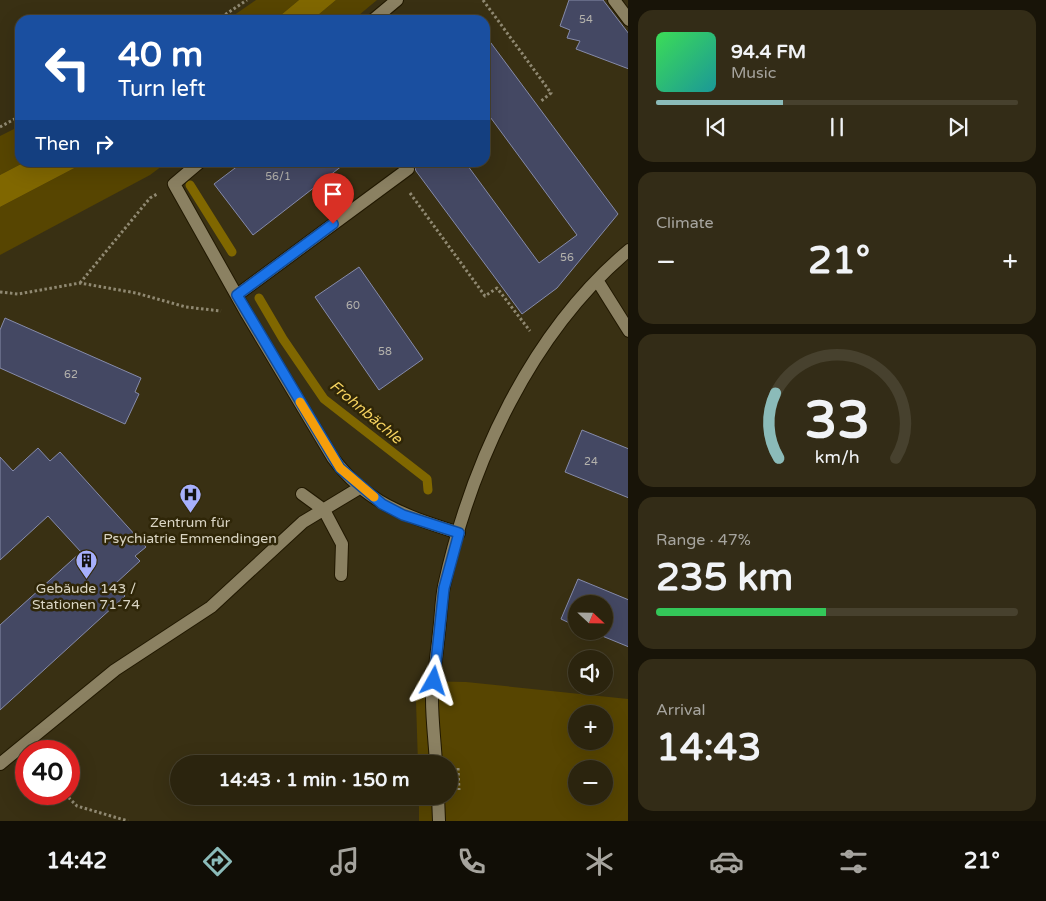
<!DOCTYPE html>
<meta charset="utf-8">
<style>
body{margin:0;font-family:"Varela Round",sans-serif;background:#332c17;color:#f1f3f6;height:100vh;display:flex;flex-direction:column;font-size:19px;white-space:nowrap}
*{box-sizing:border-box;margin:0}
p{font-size:16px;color:#a6a49e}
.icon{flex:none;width:28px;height:28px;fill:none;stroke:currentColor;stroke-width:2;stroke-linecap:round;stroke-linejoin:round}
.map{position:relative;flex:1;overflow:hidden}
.sheet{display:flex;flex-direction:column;gap:10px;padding:10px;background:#181408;width:418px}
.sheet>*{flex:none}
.banner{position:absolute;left:15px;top:15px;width:475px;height:152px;border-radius:15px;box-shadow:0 5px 20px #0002,0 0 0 1px #47412e;background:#1a4fa0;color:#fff;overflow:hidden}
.needle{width:32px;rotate:112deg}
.fabs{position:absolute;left:568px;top:595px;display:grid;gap:10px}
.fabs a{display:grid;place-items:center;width:45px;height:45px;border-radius:50%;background:#2b240e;box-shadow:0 5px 20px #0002,0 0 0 1px #47412e;font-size:25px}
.speed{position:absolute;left:15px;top:740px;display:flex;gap:10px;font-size:25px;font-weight:700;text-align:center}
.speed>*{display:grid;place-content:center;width:65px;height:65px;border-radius:50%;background:#2b240e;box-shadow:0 5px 20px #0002,0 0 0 1px #47412e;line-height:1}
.speed .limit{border:8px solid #d22;background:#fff;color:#111}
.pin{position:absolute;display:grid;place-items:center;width:42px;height:42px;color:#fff;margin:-51px -21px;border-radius:50% 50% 50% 0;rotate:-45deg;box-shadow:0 0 5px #0007}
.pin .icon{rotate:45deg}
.me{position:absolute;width:55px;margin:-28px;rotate:6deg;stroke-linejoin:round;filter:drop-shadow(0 0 4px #0008)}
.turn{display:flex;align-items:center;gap:18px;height:105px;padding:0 20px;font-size:22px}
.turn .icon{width:65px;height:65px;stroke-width:2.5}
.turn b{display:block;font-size:35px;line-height:42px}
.then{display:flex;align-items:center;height:48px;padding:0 20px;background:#0003;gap:10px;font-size:19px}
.big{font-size:38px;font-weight:700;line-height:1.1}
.sheet .card{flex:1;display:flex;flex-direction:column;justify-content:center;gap:8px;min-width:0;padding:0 18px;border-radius:15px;background:#332c17}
.sheet .dial{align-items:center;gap:0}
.dial svg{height:130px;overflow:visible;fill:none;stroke:#47412e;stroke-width:7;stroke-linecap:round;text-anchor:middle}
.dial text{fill:#f1f3f6;stroke:none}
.song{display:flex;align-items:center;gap:15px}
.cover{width:60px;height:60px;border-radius:8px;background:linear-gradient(135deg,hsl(130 70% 55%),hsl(180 70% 35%))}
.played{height:5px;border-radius:2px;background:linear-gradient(90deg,#8bbbb9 35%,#47412e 35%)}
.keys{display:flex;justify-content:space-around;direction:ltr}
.heat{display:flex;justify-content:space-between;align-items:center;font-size:28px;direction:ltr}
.charge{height:8px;border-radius:4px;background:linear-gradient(90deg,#34c759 47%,#47412e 0)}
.trip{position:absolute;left:170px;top:755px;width:288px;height:50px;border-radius:25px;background:#2b240e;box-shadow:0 5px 20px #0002,0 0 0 1px #47412e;font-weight:700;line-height:50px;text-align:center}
.tabs{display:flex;height:80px;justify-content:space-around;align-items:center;background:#110e06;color:#a6a49e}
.tabs .icon{width:35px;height:35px}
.tabs .current{color:#8bbbb9}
.tabs b{font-size:22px;color:#f1f3f6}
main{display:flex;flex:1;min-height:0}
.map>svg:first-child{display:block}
.green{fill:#574501;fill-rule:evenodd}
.water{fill:#806700}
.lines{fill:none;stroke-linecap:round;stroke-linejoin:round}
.stream{stroke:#806700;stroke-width:9}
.building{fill:#444863;stroke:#868baa}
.minor-casing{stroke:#211800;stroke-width:14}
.path{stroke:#908972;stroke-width:3;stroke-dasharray:2.5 2.5;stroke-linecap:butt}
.minor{stroke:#8b8162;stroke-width:12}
.route-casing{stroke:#114b97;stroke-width:12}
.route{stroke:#1a73e8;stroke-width:9}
.slow{stroke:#f59e0b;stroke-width:9}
.labels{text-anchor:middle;stroke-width:5;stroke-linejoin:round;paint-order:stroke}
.number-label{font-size:11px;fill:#b4b2ac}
.poi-label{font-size:14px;fill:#dad5c4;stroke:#2f2608}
.water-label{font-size:15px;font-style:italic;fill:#f5d25f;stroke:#2f2608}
</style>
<main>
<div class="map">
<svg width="629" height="821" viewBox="0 0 629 821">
<rect width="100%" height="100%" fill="#393013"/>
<!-- green -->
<path class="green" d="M256 0H299L275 20H227Z
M336 0H377L353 20H312Z
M20 126V162L23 163 0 175V136Z
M84 163H166L150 175 0 255V207Z
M418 681 466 682 628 699V821H419V796H449V764H418L416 701ZM576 714H604V741H576ZM576 769H604V796H576Z"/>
<!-- water -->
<path class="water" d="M299 0H336L312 20H275Z
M23 163V162L84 163 0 207V175Z"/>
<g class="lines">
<!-- stream -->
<path class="stream" d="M190 185 232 252
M259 298 283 339 324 399 427 479 428 490"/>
</g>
<!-- building -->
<path class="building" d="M569 0H603L629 34V69L576 49 580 41 567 38 570 30 560 26Z
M485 35 618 214 557 288 522 314 416 171 413 162H465L539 263 577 235 485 110Z
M243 162H347L253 235 214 184Z
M359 267 423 359 379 390 315 297Z
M5 318 141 378 135 392 139 394 125 424 0 368V330Z
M582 430 629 449V498L565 472Z
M38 448 50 461 60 452 146 547 135 556 140 561 115 584 125 596 0 710V625L81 552 48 516 0 560V457L13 471Z
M578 579 629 600V647L590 631H604V604H576V626L561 619Z"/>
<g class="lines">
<defs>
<path id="minor" d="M614 0 629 20
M373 20 397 0
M200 162 174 184 247 314 333 458C368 505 407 516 459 533
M597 280 629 331
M237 295 408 169
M302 494 324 510 342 544 341 575
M0 764 115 670 211 607 303 522 361 487
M436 764C435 743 432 721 432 699 433 677 437 654 439 632 441 617 441 601 444 586 471 463 531 332 629 250
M438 796 439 821"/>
</defs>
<!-- minor casing -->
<use href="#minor" class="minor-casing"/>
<!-- path -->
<path class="path" d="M483 0 551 93 540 102
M217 20 247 0
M0 127 20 116
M410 193 485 296 497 288 530 331
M80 283 150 198 157 194
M0 292 18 294 80 283 136 293 186 307 221 311
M458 768 459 790
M65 794 77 806 128 821"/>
<!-- minor -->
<use href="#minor" class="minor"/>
</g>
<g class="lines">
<defs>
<path id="route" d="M333 224 237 295 340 468 382 504 403 515 459 533 444 588 434 681"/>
</defs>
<!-- route casing -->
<use href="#route" class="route-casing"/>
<!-- route -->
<use href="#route" class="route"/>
<!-- slow -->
<path class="slow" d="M300 402 340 468 374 497"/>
</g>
<!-- icons -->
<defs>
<symbol id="hospital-pin" viewBox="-11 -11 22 30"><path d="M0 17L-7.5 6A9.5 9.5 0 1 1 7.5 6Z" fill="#a7b0fc" stroke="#2f2608"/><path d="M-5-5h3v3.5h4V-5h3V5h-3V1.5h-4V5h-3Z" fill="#111"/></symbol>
<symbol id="building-pin" viewBox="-11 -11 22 30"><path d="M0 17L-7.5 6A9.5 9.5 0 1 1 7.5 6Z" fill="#a7b0fc" stroke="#2f2608"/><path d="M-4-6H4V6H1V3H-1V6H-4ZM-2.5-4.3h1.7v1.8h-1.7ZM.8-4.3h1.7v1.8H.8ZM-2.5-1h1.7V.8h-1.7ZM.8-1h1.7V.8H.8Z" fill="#111"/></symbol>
</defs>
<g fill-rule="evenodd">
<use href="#hospital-pin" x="178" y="482" width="25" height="34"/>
<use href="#building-pin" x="74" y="548" width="25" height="34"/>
</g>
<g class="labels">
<!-- number labels -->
<g class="number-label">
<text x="586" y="23">54</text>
<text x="278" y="180">56/1</text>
<text x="567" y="261">56</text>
<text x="353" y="309">60</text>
<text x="385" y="355">58</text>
<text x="71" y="378">62</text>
<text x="591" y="465">24</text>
</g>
<!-- poi labels -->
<g class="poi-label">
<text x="190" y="527">Zentrum für<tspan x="190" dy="16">Psychiatrie Emmendingen</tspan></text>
<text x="86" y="593">Gebäude 143 /<tspan x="86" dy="16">Stationen 71-74</tspan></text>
</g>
<!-- water labels -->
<g class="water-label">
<text transform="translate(366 412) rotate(40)" y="5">Frohnbächle</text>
</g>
</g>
</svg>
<div class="fabs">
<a><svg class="needle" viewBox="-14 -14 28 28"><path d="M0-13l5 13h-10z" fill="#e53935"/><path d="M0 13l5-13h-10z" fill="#a6a49e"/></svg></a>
<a><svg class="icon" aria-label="sound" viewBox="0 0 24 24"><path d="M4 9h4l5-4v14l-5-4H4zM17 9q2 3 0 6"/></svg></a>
<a>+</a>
<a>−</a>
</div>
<div class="speed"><div class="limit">40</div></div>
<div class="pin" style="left:333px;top:224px;background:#d93025"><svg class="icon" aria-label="arrive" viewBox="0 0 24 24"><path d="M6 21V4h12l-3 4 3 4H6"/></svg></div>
<svg class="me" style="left:434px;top:681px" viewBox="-20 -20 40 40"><path d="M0-17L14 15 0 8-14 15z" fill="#1a73e8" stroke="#fff" stroke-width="4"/></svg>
<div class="trip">14:43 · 1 min · 150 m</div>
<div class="banner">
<div class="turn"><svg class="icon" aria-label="left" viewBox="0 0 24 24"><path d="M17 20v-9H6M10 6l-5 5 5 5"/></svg><div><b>40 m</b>Turn left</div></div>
<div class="then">Then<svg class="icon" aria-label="right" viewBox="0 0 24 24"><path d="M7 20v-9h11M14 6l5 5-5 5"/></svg></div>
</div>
</div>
<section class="sheet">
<div class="card">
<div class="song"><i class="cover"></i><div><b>94.4 FM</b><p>Music</p></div></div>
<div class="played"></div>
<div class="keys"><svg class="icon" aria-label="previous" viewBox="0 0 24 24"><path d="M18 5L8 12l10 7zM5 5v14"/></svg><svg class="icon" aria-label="pause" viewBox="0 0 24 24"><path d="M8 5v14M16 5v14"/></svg><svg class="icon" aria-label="next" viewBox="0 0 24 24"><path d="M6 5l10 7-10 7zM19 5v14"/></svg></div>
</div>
<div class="card"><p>Climate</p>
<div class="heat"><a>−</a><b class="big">21°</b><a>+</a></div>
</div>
<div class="card dial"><svg viewBox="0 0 100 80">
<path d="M14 69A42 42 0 1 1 86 69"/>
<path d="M14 69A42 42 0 0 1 12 29" stroke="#8bbbb9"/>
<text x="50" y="56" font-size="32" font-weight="700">33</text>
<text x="50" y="72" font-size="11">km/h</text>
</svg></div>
<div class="card"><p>Range · 47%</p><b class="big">235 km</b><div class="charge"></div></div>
<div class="card"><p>Arrival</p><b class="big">14:43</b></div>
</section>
</main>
<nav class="tabs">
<b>14:42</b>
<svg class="icon current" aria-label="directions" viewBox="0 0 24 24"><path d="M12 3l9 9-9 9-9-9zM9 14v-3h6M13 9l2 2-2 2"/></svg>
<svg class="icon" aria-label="music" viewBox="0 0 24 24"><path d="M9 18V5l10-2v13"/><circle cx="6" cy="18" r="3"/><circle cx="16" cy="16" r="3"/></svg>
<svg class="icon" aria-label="phone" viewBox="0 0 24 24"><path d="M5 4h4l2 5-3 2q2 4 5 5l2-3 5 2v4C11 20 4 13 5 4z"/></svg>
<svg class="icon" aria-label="climate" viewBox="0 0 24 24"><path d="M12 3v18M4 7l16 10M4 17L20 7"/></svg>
<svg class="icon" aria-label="car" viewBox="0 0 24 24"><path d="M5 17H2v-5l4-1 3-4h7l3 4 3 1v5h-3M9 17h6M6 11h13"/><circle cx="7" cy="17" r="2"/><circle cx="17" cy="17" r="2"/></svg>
<svg class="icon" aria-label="filters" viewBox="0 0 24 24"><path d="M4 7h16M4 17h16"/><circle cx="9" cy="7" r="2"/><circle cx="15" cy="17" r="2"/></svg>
<b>21°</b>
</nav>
